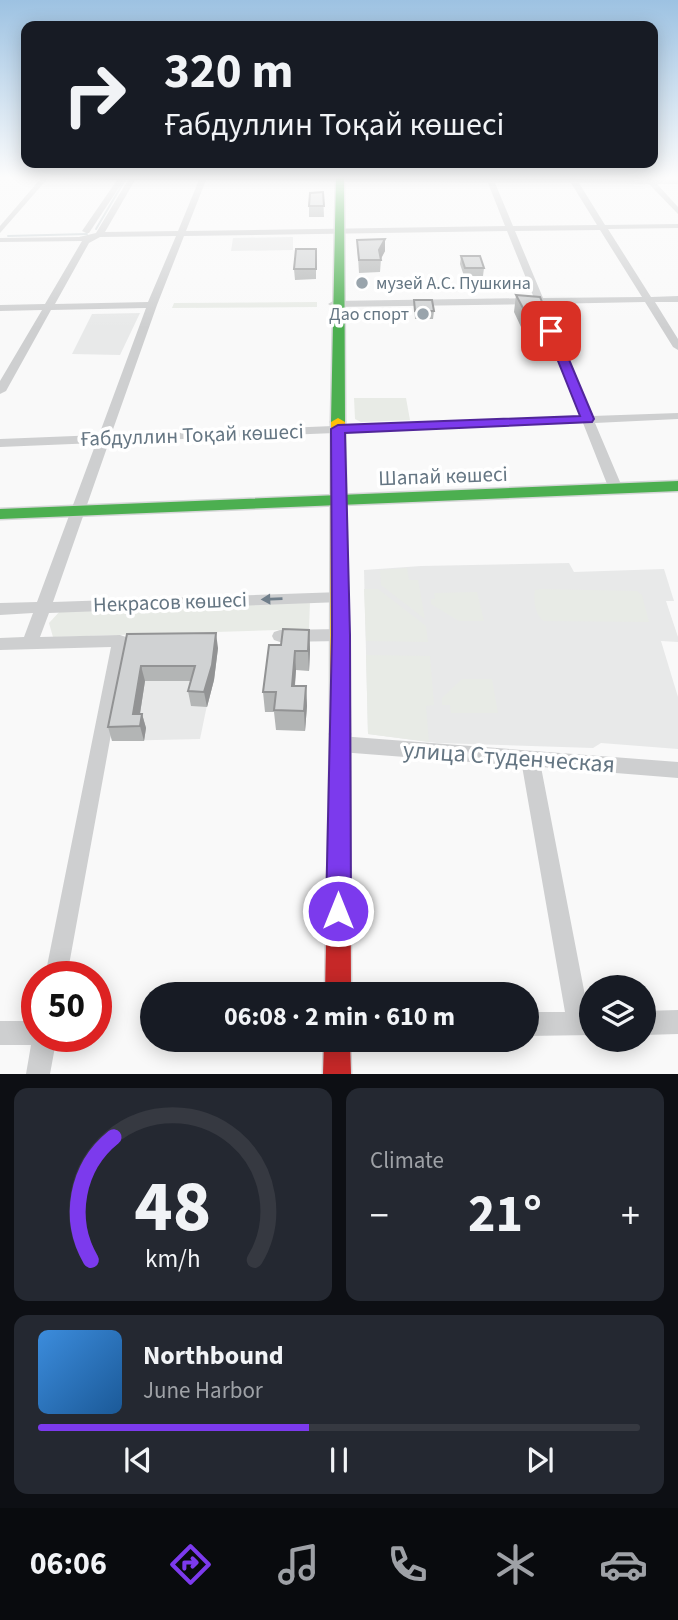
<!DOCTYPE html>
<meta charset="utf-8">
<style>
body{margin:0;font-family:"Source Sans 3",sans-serif;background:#242831;color:#f1f3f6;height:100vh;display:flex;flex-direction:column;font-size:26px;white-space:nowrap}
*{box-sizing:border-box;margin:0}
p{font-size:23px;color:#9ea1a6}
.icon{flex:none;width:38px;height:38px;fill:none;stroke:currentColor;stroke-width:2;stroke-linecap:round;stroke-linejoin:round}
.map{position:relative;height:1074px;overflow:hidden}
.details{display:flex;flex-direction:column;gap:14px;padding:14px;background:#0d0f14;flex:1}
.details>*{flex:none}
.guide{position:absolute;left:21px;top:21px;width:637px;height:147px;border-radius:14px;box-shadow:0 4px 18px #0003;background:#171b24;color:#f1f3f6;overflow:hidden}
.controls{position:absolute;left:579px;top:975px;display:grid;gap:14px}
.controls a{display:grid;place-items:center;width:77px;height:77px;border-radius:50%;background:#171b24;box-shadow:0 4px 18px #0003;font-size:35px}
.speed{position:absolute;left:21px;top:961px;display:flex;gap:14px;font-size:35px;font-weight:700;text-align:center}
.speed>*{display:grid;place-content:center;width:91px;height:91px;border-radius:50%;background:#171b24;box-shadow:0 4px 18px #0003;line-height:1}
.speed .limit{border:10px solid #d22;background:#fff;color:#111}
.pin{position:absolute;display:grid;place-items:center;width:60px;height:60px;color:#fff;margin:-30px;border-radius:14px;box-shadow:0 4px 10px #0006}
.me{position:absolute;width:77px;margin:-38px;rotate:0deg;stroke-linejoin:round;filter:drop-shadow(0 0 5px #0008)}
.turn{display:flex;align-items:center;gap:24px;height:147px;padding:0 28px;font-size:32px}
.turn .icon{width:91px;height:91px;stroke-width:2.5}
.turn b{display:block;font-size:49px;line-height:60px}
.big{font-size:52px;font-weight:700;line-height:1.1}
.details .tile{flex:1;display:flex;flex-direction:column;justify-content:center;gap:10px;min-width:0;padding:0 24px;border-radius:14px;background:#242831}
.details .dial{align-items:center;gap:0}
.dial svg{height:182px;overflow:visible;fill:none;stroke:#363941;stroke-width:7;stroke-linecap:round;text-anchor:middle}
.dial text{fill:#f1f3f6;stroke:none}
.song{display:flex;align-items:center;gap:21px}
.cover{width:84px;height:84px;border-radius:10px;background:linear-gradient(135deg,hsl(210 70% 55%),hsl(210 70% 35%))}
.played{height:7px;border-radius:4px;background:linear-gradient(90deg,#7c3aed 45%,#363941 45%)}
.keys{display:flex;justify-content:space-around;direction:ltr}
.heat{display:flex;justify-content:space-between;align-items:center;font-size:38px;direction:ltr}
.details .tiles{flex:1;display:grid;gap:14px;grid-template-columns:1fr 1fr}
.tile:last-child{grid-column:span 2}
.trip{position:absolute;left:140px;top:982px;width:399px;height:70px;border-radius:35px;background:#171b24;box-shadow:0 4px 18px #0003;font-weight:700;line-height:70px;text-align:center}
.menu{display:flex;height:112px;justify-content:space-around;align-items:center;background:#090b0e;color:#9ea1a6}
.menu .icon{width:49px;height:49px}
.menu .selected{color:#7c3aed}
.menu b{font-size:32px;color:#f1f3f6}
.map>svg:first-child{display:block}
.built{fill:#e8e9e9}
.green{fill:#e8ebe6}
.lines{fill:none;stroke-linecap:round;stroke-linejoin:round}
.stream{stroke:#ced6d9;stroke-width:2}
.fast-casing{stroke:#d5d6d7;stroke-width:3}
.slow-casing{stroke:#d5d6d7;stroke-width:3}
.jam-casing{stroke:#d5d6d7;stroke-width:3}
.street{fill:#cecfd0;fill-rule:evenodd}
.fast{fill:#4caf50;fill-rule:evenodd}
.slow{fill:#ffc107;fill-rule:evenodd}
.jam{fill:#c62828;fill-rule:evenodd}
.wall{fill:#b3b5b5}
.shaded-wall{fill:#929394}
.building{fill:#d0d2d3;stroke:#929394;stroke-width:2}
.oneway{fill:#707f8b}
.route{fill:#7c3aed;stroke:#51269a;stroke-width:2}
.poi-dot{fill:#99a4ac;stroke:#fff;stroke-width:2.5}
.labels{text-anchor:middle;stroke-width:7;stroke-linejoin:round;paint-order:stroke}
.far-poi-label{font-size:18px;fill:#657683;stroke:#fff;text-anchor:start}
.street-label{font-size:21px;fill:#657683;stroke:#fff}
.near-street-label{font-size:24px;fill:#657683;stroke:#fff}
</style>
<div class="map">
<svg width="678" height="1074" viewBox="0 0 678 1074">
<rect width="100%" height="100%" fill="#f9f9f9"/>
<!-- built -->
<path class="built" d="M293 237V250L231 251 233 238Z
M140 313 120 355 72 354 92 314Z
M569 563 574 572 664 569 674 601H666L678 637V642L661 641 678 697V749L601 743 593 748 437 743 368 734 364 570 421 566Z
M131 650 212 681 200 739 112 741Z"/>
<!-- green -->
<path class="green" d="M317 302V307L172 308 174 303Z
M354 398H406L410 420 361 422 355 419Z
M407 568 409 580H418L425 619 381 585 380 570Z
M364 589H378L426 626 428 642 366 641Z
M541 589 637 591 642 595 649 622 544 621C535 616 533 599 535 590Z
M477 592 484 621H459L431 604V599H435L434 593Z
M310 602 309 629 53 637 49 623 61 610Z
M366 655 430 656 434 705 426 706 429 742 368 734Z
M462 679H492L498 713H451L450 705H442V698Z"/>
<g class="lines">
<!-- stream -->
<path class="stream" d="M96 229 125 180
M8 236 87 234"/>
<defs>
<path id="fast" d="M336 177H344L345 422 338 426 331 422Z
M678 481V491L0 519V509Z"/>
<path id="slow" d="M338 418 345 422 350 734 347 740 340 743 333 740 330 734 331 422Z"/>
<path id="jam" d="M340 725 347 728 350 734 351 994H325L330 734 333 728Z
M324 1040H350L351 1074H323Z"/>
</defs>
<!-- fast casing -->
<use href="#fast" class="fast-casing"/>
<!-- slow casing -->
<use href="#slow" class="slow-casing"/>
<!-- jam casing -->
<use href="#jam" class="jam-casing"/>
<!-- street -->
<path class="street" d="M42 177H49L0 233V226Z
M61 177 569 179 568 177H575L576 179 646 180 650 177 653 180H678V184H657L678 207V214L649 184 579 183 605 225 678 224V228L608 229 651 297 678 296V302H655L678 339V350L673 347 645 302 545 304 592 416 678 413V419L595 423 623 489 616 493 609 489 583 423 109 442 53 602 341 592 346 593 349 597 346 601 341 602 49 613 40 637 120 635 126 637 128 641 67 976H45L111 647 0 650V638L24 637 33 613 0 615V603L37 602 96 443 0 447V439L99 435 146 308 51 310 6 391 0 394V381L42 310 0 311V305L45 304 82 241 0 242V238L79 237 96 233 128 180H124L89 233H86L82 231 117 180 64 179ZM135 180H199L178 231 105 232ZM206 180 488 183 505 226 186 231ZM495 183H571L597 225 513 226ZM600 230 642 297 543 298 515 231ZM507 231 534 298 333 301 328 304 333 307 536 304 581 416 111 435 157 305 184 236ZM176 236 148 302 55 304 89 243 100 237Z
M341 629 347 631 349 635 347 639 341 641 280 642 274 640 272 636 274 632 280 630Z
M340 736 678 762V778L541 767 588 1011H592V1035L527 1036V1012H565L522 766 340 752 334 749 331 744 334 739Z
M678 1010V1034L644 1035V1011Z
M0 1021H37V1036H57L50 1074H26L31 1045H0Z"/>
<!-- fast -->
<use href="#fast" class="fast"/>
<!-- slow -->
<use href="#slow" class="slow"/>
<!-- jam -->
<use href="#jam" class="jam"/>
</g>
<!-- wall -->
<path class="wall" d="M323 192 324 217H309V206Z
M385 239V251L381 259 380 272 359 273 357 240Z
M316 249V279L295 280 294 269Z
M461 256 484 268 483 276H464L460 264Z
M516 295 544 307 541 324H531V327H521L514 312Z
M414 300 434 311 433 319H415Z
M309 630 310 650 309 671 296 670 295 686H306L307 706 305 731 276 730 274 712H265L263 692 281 645Z
M127 634 218 648 214 680 207 707 191 706 188 691 191 681H145L140 714H142L146 728 144 741H112L108 727Z"/>
<!-- shaded-wall -->
<path class="shaded-wall" d="M385 239V251L380 260 379 250Z
M309 630 310 650 309 671 308 651Z
M216 633 218 648 214 680 207 707 204 692Z
M295 651 296 670 293 706 292 686Z
M141 666 145 681 138 726 133 714Z
M306 686 307 706 305 731 304 711Z
M142 714 146 728 144 741 140 726Z"/>
<!-- building -->
<path class="building" d="M323 192 324 206H309L310 193Z
M385 239 379 250 381 260H359L357 240Z
M296 249H316V269H294Z
M461 256H480L484 268H465Z
M516 295 540 297 544 307H533L534 310H524Z
M414 300H432L434 311H415Z
M283 629 309 630 308 651H295L292 686H306L304 711 274 710 276 692H263L269 645H281Z
M216 633 212 665 204 692 188 691 195 666H141L133 714H142L140 726 108 727 127 634Z"/>
<!-- one-way arrows -->
<defs><path id="oneway-solid" d="M-6-.8H1V-3.2L6.5 0L1 3.2V.8H-6Z" transform="scale(1.75)"/></defs>
<use class="oneway" href="#oneway-solid" transform="translate(272 599) rotate(178)"/>
<!-- sky -->
<linearGradient id="sky" x2="0" y2="1"><stop stop-color="#9dc2e2"/><stop offset="0.54" stop-color="#fcfcfc"/><stop offset="1" stop-color="#fcfcfc" stop-opacity="0"/></linearGradient>
<rect width="678" height="328" fill="url(#sky)"/>
<!-- route -->
<path class="route" d="M551 328 557 331 594 419 592 422 345 433 350 635 351 911 347 919 338 923 330 919 326 911 332 635 331 429 338 425 580 416 546 331Z"/>
<!-- markers -->
<g class="poi-dot">
<circle cx="362" cy="283" r="7"/>
<circle cx="423" cy="314" r="7"/>
</g>
<g class="labels">
<!-- far-poi labels -->
<g class="far-poi-label">
<text x="376" y="289">музей А.С. Пушкина</text>
<text x="409" y="320" text-anchor="end">Дао спорт</text>
</g>
<!-- street labels -->
<g class="street-label">
<text transform="translate(192 435) rotate(-2)" y="7">Ғабдуллин Тоқай көшесі</text>
<text transform="translate(443 476) rotate(-2)" y="7">Шапай көшесі</text>
<text transform="translate(170 602) rotate(-2)" y="7">Некрасов көшесі</text>
</g>
<!-- near-street labels -->
<g class="near-street-label">
<text transform="translate(509 757) rotate(4)" y="8">улица Студенческая</text>
</g>
</g>
</svg>
<div class="controls">
<a><svg class="icon" aria-label="layers" viewBox="0 0 24 24"><path d="M12 4l9 5-9 5-9-5zM3 14l9 5 9-5"/></svg></a>
</div>
<div class="speed"><div class="limit">50</div></div>
<div class="pin" style="left:551px;top:331px;background:#d93025"><svg class="icon" aria-label="arrive" viewBox="0 0 24 24"><path d="M6 21V4h12l-3 4 3 4H6"/></svg></div>
<svg class="me" style="left:338px;top:911px" viewBox="-20 -20 40 40"><circle r="17" fill="#7c3aed" stroke="#fff" stroke-width="3"/><path d="M0-11L8 9 0 5-8 9z" fill="#fff"/></svg>
<div class="trip">06:08 · 2 min · 610 m</div>
<div class="guide">
<div class="turn"><svg class="icon" aria-label="right" viewBox="0 0 24 24"><path d="M7 20v-9h11M14 6l5 5-5 5"/></svg><div><b>320 m</b>Ғабдуллин Тоқай көшесі</div></div>
</div>
</div>
<section class="details">
<div class="tiles">
<div class="tile dial"><svg viewBox="0 0 100 80">
<path d="M14 69A42 42 0 1 1 86 69"/>
<path d="M14 69A42 42 0 0 1 24 15" stroke="#7c3aed"/>
<text x="50" y="56" font-size="32" font-weight="700">48</text>
<text x="50" y="72" font-size="11">km/h</text>
</svg></div>
<div class="tile"><p>Climate</p>
<div class="heat"><a>−</a><b class="big">21°</b><a>+</a></div>
</div>
<div class="tile">
<div class="song"><i class="cover"></i><div><b>Northbound</b><p>June Harbor</p></div></div>
<div class="played"></div>
<div class="keys"><svg class="icon" aria-label="previous" viewBox="0 0 24 24"><path d="M18 5L8 12l10 7zM5 5v14"/></svg><svg class="icon" aria-label="pause" viewBox="0 0 24 24"><path d="M8 5v14M16 5v14"/></svg><svg class="icon" aria-label="next" viewBox="0 0 24 24"><path d="M6 5l10 7-10 7zM19 5v14"/></svg></div>
</div>
</div>
</section>
<nav class="menu">
<b>06:06</b>
<svg class="icon selected" aria-label="directions" viewBox="0 0 24 24"><path d="M12 3l9 9-9 9-9-9zM9 14v-3h6M13 9l2 2-2 2"/></svg>
<svg class="icon" aria-label="music" viewBox="0 0 24 24"><path d="M9 18V5l10-2v13"/><circle cx="6" cy="18" r="3"/><circle cx="16" cy="16" r="3"/></svg>
<svg class="icon" aria-label="phone" viewBox="0 0 24 24"><path d="M5 4h4l2 5-3 2q2 4 5 5l2-3 5 2v4C11 20 4 13 5 4z"/></svg>
<svg class="icon" aria-label="climate" viewBox="0 0 24 24"><path d="M12 3v18M4 7l16 10M4 17L20 7"/></svg>
<svg class="icon" aria-label="car" viewBox="0 0 24 24"><path d="M5 17H2v-5l4-1 3-4h7l3 4 3 1v5h-3M9 17h6M6 11h13"/><circle cx="7" cy="17" r="2"/><circle cx="17" cy="17" r="2"/></svg>
</nav>
